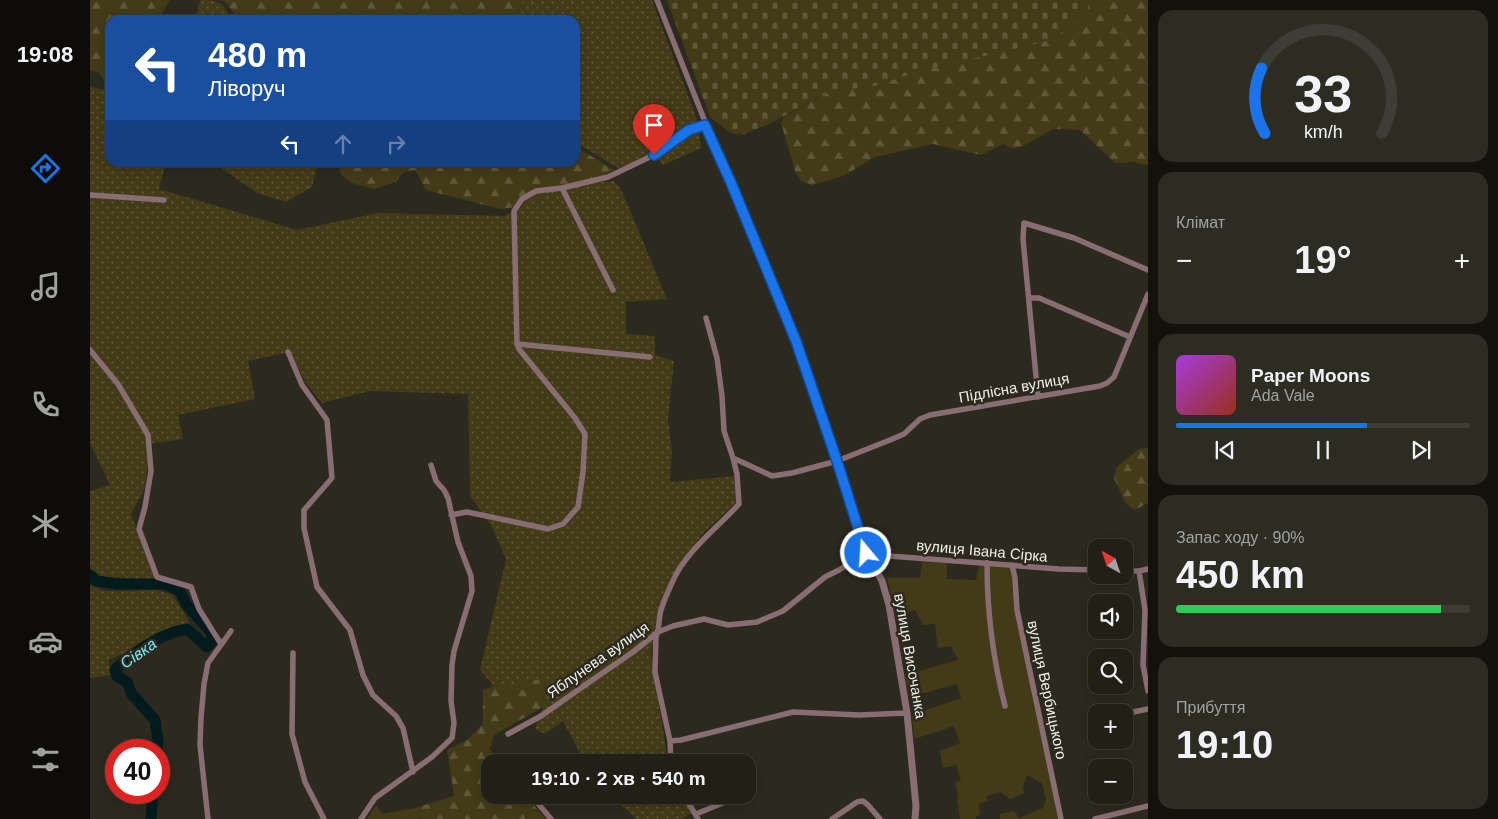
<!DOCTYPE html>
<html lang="uk">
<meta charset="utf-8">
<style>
body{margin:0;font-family:Helvetica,sans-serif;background:#2d2c23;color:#f1f3f6;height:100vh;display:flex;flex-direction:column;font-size:19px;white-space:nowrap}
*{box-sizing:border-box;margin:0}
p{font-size:16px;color:#a2a2a1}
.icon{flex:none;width:28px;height:28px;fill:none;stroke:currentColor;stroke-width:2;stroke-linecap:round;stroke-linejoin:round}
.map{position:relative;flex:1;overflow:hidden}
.drawer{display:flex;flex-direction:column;gap:10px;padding:10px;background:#12110c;width:350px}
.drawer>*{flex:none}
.hud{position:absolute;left:15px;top:15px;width:475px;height:152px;border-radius:15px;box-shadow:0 2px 12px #0003,0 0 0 1px #3e3d35;background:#1a4fa0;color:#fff;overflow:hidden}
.needle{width:32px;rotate:320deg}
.fabs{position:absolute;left:998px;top:539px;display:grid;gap:10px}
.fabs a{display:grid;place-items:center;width:45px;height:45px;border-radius:10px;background:#211f16;box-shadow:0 2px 12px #0003,0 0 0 1px #3e3d35;font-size:25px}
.speed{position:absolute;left:15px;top:739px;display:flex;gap:10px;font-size:25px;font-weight:700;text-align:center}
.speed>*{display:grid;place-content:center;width:65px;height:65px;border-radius:50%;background:#211f16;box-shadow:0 2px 12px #0003,0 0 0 1px #3e3d35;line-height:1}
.speed .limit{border:8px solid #d22;background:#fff;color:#111}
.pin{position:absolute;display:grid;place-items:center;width:42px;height:42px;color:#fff;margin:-51px -21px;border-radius:50% 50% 50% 0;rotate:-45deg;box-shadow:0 0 5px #0007}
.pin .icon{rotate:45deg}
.me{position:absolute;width:55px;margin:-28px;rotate:342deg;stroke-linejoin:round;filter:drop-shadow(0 0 4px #0008)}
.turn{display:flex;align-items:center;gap:18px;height:105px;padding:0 20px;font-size:22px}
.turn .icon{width:65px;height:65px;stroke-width:2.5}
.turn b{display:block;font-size:35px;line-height:42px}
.lanes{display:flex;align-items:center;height:48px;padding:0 20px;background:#0003;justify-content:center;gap:25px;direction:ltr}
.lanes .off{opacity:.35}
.big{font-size:38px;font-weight:700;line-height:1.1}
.drawer .card{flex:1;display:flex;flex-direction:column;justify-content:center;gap:8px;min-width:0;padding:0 18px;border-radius:15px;background:#2d2c23}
.drawer .dial{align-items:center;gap:0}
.dial svg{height:130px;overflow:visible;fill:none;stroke:#3e3d35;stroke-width:7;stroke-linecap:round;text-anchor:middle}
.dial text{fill:#f1f3f6;stroke:none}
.song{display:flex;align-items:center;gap:15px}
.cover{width:60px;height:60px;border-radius:8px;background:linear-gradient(135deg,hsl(280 70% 55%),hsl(10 70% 35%))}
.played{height:5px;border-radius:2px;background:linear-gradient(90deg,#1a73e8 65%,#3e3d35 65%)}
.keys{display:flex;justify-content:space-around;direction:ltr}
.heat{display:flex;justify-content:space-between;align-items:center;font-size:28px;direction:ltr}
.charge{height:8px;border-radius:4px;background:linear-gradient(90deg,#34c759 90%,#3e3d35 0)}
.trip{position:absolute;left:391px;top:754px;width:275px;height:50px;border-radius:15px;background:#211f16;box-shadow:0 2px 12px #0003,0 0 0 1px #3e3d35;font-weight:700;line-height:50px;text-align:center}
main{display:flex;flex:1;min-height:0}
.tabs{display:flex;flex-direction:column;width:90px;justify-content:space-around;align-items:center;background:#0d0c09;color:#a2a2a1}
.tabs .icon{width:35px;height:35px}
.tabs .selected{color:#1a73e8}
.tabs b{font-size:22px;color:#f1f3f6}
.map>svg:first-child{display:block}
.green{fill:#433b17}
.forest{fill:url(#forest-firs)}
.cemetery{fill:url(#cemetery-stones)}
.garden{fill:url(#garden-dots)}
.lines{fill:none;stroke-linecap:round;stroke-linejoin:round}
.river{stroke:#041b1e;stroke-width:11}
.minor{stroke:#886e73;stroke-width:5.5}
.tertiary{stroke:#886e73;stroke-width:7}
.route-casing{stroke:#114b97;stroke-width:12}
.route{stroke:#1a73e8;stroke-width:9}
.labels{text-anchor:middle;stroke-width:5;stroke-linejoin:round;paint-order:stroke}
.street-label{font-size:15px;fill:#f1efe8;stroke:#2c291e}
.water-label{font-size:16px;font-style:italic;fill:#76e7f8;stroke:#2c291e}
</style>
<main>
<nav class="tabs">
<b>19:08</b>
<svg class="icon selected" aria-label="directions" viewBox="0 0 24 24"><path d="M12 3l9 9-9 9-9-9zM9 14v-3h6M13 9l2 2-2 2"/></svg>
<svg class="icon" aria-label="music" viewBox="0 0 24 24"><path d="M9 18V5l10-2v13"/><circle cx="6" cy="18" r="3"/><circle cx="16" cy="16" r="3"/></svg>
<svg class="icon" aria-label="phone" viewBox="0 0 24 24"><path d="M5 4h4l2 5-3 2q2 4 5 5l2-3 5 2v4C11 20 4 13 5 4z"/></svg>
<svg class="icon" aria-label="climate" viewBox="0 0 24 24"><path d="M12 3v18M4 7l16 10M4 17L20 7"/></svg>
<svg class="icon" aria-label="car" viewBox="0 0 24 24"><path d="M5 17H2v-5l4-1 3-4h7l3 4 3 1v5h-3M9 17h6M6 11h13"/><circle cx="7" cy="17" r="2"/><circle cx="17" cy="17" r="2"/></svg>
<svg class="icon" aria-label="filters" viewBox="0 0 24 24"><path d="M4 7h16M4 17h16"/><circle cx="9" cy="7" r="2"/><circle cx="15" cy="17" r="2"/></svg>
</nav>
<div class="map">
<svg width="1058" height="819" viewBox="0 0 1058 819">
<defs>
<pattern id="forest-firs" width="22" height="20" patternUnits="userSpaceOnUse" patternTransform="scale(1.25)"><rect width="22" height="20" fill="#433b17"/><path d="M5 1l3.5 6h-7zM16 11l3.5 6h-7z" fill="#5f5839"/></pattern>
<pattern id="cemetery-stones" width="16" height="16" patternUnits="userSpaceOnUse" patternTransform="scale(1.25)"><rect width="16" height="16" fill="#433b17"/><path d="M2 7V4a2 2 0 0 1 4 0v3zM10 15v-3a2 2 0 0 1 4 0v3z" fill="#5f5839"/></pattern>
<pattern id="garden-dots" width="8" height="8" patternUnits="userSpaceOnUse" patternTransform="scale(1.25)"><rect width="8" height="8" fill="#433b17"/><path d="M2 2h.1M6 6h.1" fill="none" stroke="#5f5839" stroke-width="1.8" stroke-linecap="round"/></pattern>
</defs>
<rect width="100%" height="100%" fill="#2c291e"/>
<!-- green -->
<path class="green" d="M832 562 857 563V579L886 580 889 566 921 568 974 819H910V814L924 811 929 818 953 808 956 800 952 783 937 775 933 787 934 793 920 799 911 792 897 796 898 801 889 804 890 815 886 816V819H870L867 800 868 796 865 783 871 780 866 765 853 768 850 751 870 743 864 726 824 739 822 715 871 698 867 684 819 697 815 675 868 660 861 646 848 648 845 624 833 625 825 610 806 616 797 578H830Z
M286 805 292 814 325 808 331 819H277Z"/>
<!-- forest -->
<path class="forest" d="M0 0H80L71 15 61 20H20V86H17L9 73 0 70Z
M130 0H434L424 20H164L159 14 153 17 145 15 136 2Z
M1000 0H1058V165L1042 162 1025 163 990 130 963 129 935 145 923 149 913 144 891 155 843 144 785 157 753 176 722 185 711 181 705 171 691 123 694 117 739 92 785 86 997 9Z
M485 146 524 170 509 178 434 206 411 209 336 190 325 170C315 171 311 173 306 182L284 189 262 183 250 174V163L485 162Z
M1058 448V503L1044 510 1035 502 1024 478 1027 467 1049 449Z
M455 678 453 707 404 735 400 749 409 762H400V795H435L456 819H331L325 808 364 796 357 750 377 740 393 724V690L404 686Z"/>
<!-- cemetery -->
<path class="cemetery" d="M577 0H1000C994 19 974 32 958 41L827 72 785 86 739 92 681 123 654 134H645L638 131 620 117Z"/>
<!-- garden -->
<path class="garden" d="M110 0C129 0 134 2 141 20H105Z
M434 0H562L608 122 611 148 573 165 568 158 528 168 485 142V20H424Z
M0 87 20 91V162L228 163 222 187 196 202 167 193 127 165 75 166 69 189 207 230 288 213 414 216 472 186 524 181 531 189 577 299 536 302V334L565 336V355L584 361 578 419 582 450 580 482 646 476 647 502 613 533 587 569 565 628 561 654 578 762H495L473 721 455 734 445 729 453 707 455 679 404 686 390 670 416 559 402 527 380 496 378 394 280 391 232 403 215 382 202 354 200 352 158 361 165 399 88 415 93 439 56 444 58 461 55 487 41 514 65 580 6 576 0 570V491L20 485 0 443Z
M0 585 14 591H38L67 590 83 595 100 623 19 660 21 675 0 678Z
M514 795H591L602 813 592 819H546L536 809Z"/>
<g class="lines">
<!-- river -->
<path class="river" d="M0 575 7 581 26 584H75L90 591 96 604 122 633V641L117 647 97 629C69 634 46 650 25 670L27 676 38 683 41 693 65 720 68 741 67 750
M61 819 63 792"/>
<!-- minor -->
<path class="minor" d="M567 0 623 142
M472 188 523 290
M0 195 74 200
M939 298H949L1040 337
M616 318 627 358 632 396 634 431 643 458 682 476 702 473 747 461 800 440 814 434 830 419 840 415 1010 386 1017 383 1024 377 1058 294
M427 344 560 357
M0 350 28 384 58 435 61 471 55 507 49 529 67 577 101 587 109 609 131 644
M198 352 212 385 237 420 242 478 214 510V528L227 587 260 630 273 675 283 695 306 716 313 728 323 772
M948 397 933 239 934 223 984 238 1058 270
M361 515 377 512 458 529 473 524 488 507 493 472 495 434 485 418 429 349 427 344 424 211 432 199 446 191 472 188 518 177 564 155 599 130 615 125
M897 563C897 612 903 659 915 706
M922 565 925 578 927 610 971 819
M1034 571H1049L1058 569
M1049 571 1055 610 1053 665 1058 691
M203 653 202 734 215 782 234 819
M1034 714 1058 709
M1002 719H1006
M418 734 451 716 498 683 543 652 568 632 583 626 614 619 638 625 667 622 693 611 735 577 749 570 776 553 786 555 969 569 1006 570
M580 741 591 740 703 712 769 715 817 713
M412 757 416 762
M581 762 580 741 565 672 566 637C569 629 569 622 570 614 572 604 583 580 588 571 604 545 629 526 649 504L647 474 643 458
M658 793 664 790
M441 795 461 819
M594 795 608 819
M606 814 652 795
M118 819 110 745 111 718 114 684 118 663 141 631
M271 819 285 798 342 757 362 738 364 723 361 701 362 665 364 651 382 591 381 576 368 542 358 498 354 490 346 481 341 465
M742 819 767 802 773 801 778 805 790 819
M1005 819 1058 806"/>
<!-- tertiary -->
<path class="tertiary" d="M623 142 643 185 706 341 747 461 776 553 792 581 799 605 817 713 826 806 825 819"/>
</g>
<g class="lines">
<defs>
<path id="route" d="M564 155 599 130 615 125 642 185 706 341 747 461 776 553"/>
</defs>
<!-- route casing -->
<use href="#route" class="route-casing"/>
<!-- route -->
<use href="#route" class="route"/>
</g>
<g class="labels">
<!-- street labels -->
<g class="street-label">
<text transform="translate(924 388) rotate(-10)" y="5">Підлісна вулиця</text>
<text transform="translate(892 551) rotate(5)" y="5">вулиця Івана Сірка</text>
<text transform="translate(820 656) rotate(80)" y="5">вулиця Височанка</text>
<text transform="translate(508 660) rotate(-35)" y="5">Яблунева вулиця</text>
<text transform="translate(957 690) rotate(78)" y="5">вулиця Вербицького</text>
</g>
<!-- water labels -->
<g class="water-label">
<text transform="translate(48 653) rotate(-35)" y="6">Сівка</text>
</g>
</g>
</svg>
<div class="fabs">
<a><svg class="needle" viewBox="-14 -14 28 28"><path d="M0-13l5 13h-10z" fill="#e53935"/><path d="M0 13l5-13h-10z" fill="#a2a2a1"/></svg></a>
<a><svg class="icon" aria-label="sound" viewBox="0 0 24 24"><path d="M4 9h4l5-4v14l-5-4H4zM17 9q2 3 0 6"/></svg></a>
<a><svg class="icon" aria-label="search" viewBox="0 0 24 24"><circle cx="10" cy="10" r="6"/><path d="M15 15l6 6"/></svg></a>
<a>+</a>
<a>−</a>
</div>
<div class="speed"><div class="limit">40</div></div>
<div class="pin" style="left:564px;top:155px;background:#d93025"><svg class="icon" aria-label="arrive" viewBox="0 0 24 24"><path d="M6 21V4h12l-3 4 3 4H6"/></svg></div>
<svg class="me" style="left:776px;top:553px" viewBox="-20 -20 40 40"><circle r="17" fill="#1a73e8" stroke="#fff" stroke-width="3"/><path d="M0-11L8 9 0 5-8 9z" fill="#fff"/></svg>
<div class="trip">19:10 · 2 хв · 540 m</div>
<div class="hud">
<div class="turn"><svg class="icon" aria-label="left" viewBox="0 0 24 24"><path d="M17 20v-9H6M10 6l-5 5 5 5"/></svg><div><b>480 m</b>Ліворуч</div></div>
<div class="lanes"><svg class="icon" aria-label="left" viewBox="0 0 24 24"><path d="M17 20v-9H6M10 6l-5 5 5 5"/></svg><svg class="icon off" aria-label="ahead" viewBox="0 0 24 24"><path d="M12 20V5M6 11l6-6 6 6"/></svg><svg class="icon off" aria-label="right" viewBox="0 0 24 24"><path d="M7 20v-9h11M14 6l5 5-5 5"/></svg></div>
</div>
</div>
<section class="drawer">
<div class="card dial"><svg viewBox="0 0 100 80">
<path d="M14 69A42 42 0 1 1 86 69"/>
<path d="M14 69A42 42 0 0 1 12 29" stroke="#1a73e8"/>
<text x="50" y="56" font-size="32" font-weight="700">33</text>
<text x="50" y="72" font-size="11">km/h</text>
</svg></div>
<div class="card"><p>Клімат</p>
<div class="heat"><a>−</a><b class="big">19°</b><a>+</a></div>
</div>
<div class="card">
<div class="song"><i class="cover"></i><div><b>Paper Moons</b><p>Ada Vale</p></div></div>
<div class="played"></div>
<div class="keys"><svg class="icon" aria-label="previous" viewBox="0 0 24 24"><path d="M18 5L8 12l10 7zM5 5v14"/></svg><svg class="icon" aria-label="pause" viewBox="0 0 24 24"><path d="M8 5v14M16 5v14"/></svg><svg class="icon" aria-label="next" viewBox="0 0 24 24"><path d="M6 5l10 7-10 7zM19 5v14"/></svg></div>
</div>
<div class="card"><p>Запас ходу · 90%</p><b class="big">450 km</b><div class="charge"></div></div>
<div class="card"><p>Прибуття</p><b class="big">19:10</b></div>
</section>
</main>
